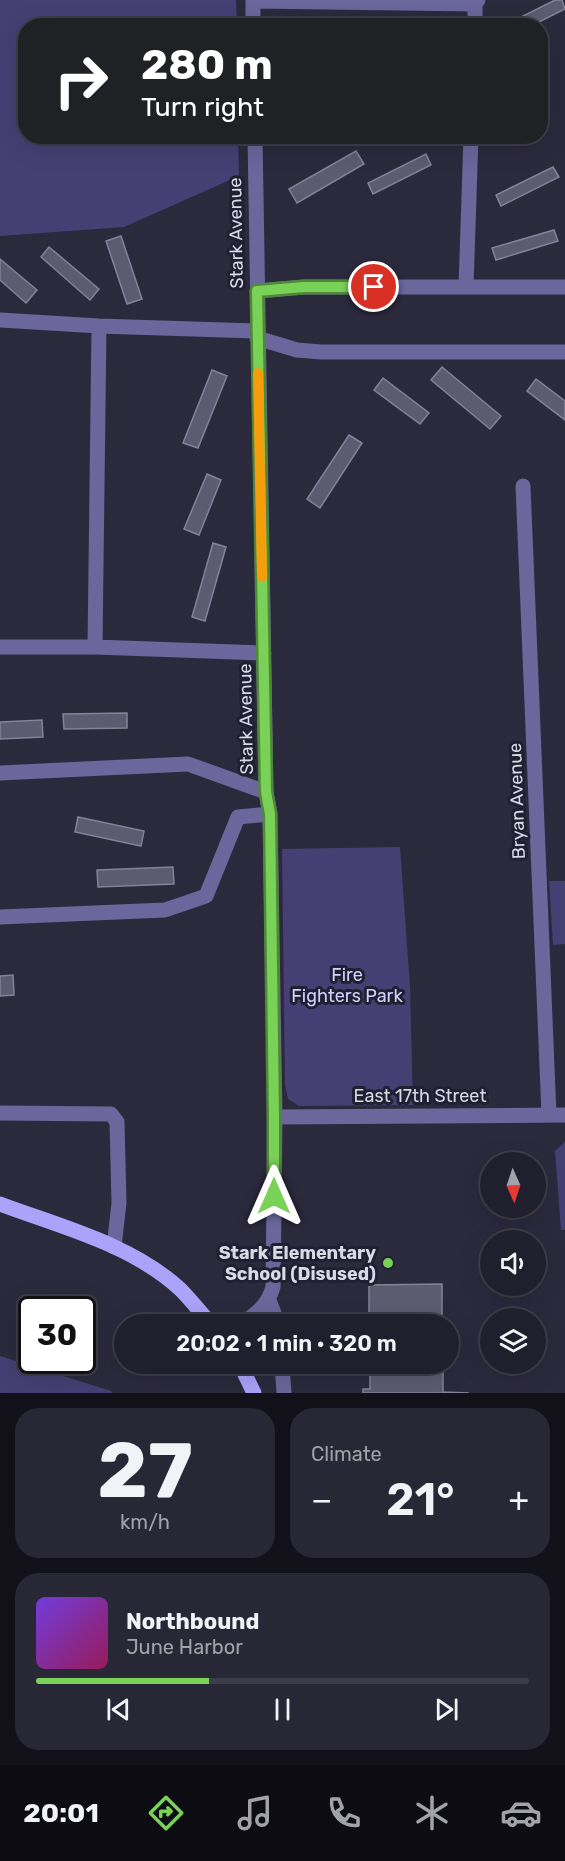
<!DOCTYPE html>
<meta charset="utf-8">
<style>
body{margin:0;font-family:Rubik,sans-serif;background:#282735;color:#f1f3f6;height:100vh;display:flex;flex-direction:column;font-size:22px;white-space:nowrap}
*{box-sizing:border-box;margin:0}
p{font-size:20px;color:#a2a2aa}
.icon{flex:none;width:33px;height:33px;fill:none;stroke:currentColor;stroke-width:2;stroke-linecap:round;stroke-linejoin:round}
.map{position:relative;height:1393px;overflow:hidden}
.side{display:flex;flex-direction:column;gap:15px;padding:15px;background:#121119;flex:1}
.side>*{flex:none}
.banner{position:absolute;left:18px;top:18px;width:530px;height:126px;border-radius:24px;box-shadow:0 6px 24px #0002,0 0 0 2px #3d3d49;background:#202124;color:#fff;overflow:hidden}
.needle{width:39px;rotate:177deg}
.fabs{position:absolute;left:480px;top:1152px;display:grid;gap:12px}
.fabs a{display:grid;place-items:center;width:66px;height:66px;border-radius:50%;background:#201f2d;box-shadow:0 6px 24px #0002,0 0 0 2px #3d3d49;font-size:30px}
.speed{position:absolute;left:18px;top:1296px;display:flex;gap:12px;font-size:30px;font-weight:700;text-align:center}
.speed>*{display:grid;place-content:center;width:78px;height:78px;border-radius:50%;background:#201f2d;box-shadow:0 6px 24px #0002,0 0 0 2px #3d3d49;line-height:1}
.speed .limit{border:3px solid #111;border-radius:9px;background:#fff;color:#111}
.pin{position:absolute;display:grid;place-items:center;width:51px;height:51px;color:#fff;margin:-26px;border:3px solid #fff;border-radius:50%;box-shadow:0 2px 6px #0007}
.me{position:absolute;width:66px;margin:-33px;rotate:0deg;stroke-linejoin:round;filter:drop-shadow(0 0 4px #0008)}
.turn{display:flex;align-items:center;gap:21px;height:126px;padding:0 24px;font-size:27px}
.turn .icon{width:78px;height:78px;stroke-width:2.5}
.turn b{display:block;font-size:42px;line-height:51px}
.big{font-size:45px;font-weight:600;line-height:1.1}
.side .widget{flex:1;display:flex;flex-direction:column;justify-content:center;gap:9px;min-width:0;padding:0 21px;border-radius:24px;background:#282735}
.side .dial{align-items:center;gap:0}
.dial b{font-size:78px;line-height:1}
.song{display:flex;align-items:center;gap:18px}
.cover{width:72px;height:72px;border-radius:9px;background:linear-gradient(135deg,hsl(260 70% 55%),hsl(330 70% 35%))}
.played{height:6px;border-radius:3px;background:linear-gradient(90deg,#79d157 35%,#3d3d49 35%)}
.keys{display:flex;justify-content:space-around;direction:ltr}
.heat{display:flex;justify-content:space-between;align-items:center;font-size:33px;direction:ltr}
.side .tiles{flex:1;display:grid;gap:15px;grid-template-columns:1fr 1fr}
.widget:last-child{grid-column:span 2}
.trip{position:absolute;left:114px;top:1314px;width:345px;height:60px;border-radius:30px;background:#201f2d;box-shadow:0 6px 24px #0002,0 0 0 2px #3d3d49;font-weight:600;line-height:60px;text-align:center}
.tabs{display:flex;height:96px;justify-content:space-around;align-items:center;background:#0d0c12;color:#a2a2aa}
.tabs .icon{width:42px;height:42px}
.tabs .selected{color:#79d157}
.tabs b{font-size:27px;color:#f1f3f6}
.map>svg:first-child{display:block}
.green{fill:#463f74}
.building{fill:#5c5b70;stroke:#838299;stroke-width:1.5}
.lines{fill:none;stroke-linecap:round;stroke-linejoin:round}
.minor{stroke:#6b669b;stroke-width:15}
.major{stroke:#aba2f9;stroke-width:15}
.route-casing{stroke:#4f8839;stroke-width:15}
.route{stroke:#79d157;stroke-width:10}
.slow{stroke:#f59e0b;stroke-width:10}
.poi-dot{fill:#79d157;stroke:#211f32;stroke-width:2}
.labels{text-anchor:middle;stroke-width:6;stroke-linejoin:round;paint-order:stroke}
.street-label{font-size:18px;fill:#dad9e6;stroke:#211f32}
.park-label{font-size:18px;fill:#d4d1fe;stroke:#211f32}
.poi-label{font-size:18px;font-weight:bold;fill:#dad9e6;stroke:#211f32;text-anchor:end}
</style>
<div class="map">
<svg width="565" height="1393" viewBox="0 0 565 1393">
<rect width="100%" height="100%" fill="#2b293c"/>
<!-- green -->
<path class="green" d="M0 0H236L237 25 26 26V136L238 137 239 176 124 227 0 236Z
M400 847 410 987 413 1105 299 1106 288 1099 285 1084 282 849Z
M549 881H565V944L553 945Z
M565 1142V1230H561L555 1151Z
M0 1356 111 1391 112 1393H0Z"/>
<!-- building -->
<path class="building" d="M555 0H562L565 9 531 26H503Z
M356 151 364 164 297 203 289 189Z
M426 154 431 165 373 194 368 183Z
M553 167 559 177 501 206 496 195Z
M554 230 558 241 496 260 492 248Z
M121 236 142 299 127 304 106 241Z
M49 247 99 289 90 300 41 257Z
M0 259 37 290 26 303 0 280Z
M442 367 501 416 490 429 431 380Z
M212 370 227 376 198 448 183 443Z
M383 378 429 413 420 424 374 390Z
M536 379 565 401V420L527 391Z
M349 435 362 443 320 508 307 499Z
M207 474 221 480 199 535 184 529Z
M213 543 226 547 205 621 192 617Z
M127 713V728L64 729 63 714Z
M42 720 43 737 0 739V722Z
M78 817 144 831 141 846 75 832Z
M173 867 174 884 98 887 97 870Z
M13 975 14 995 0 996V976Z
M442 1284V1324H369V1285Z
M370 1364H443V1392L469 1393H363V1389H370Z"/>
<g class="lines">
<!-- minor -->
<path class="minor" d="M253 0V26
M253 1 475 4
M475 26V4L478 0
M466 287 471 136
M257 291 304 287H565
M0 320 99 326 257 331
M257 338 297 350 321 352H565
M523 486 549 1115
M0 647H95L264 653
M95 647 99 326
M0 773 188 764 266 792
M0 917 165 910 206 896 238 817 270 814
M0 1113 111 1114 117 1122 119 1203 114 1247
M275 1117 565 1115
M269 1300 278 1324
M242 1324C257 1313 268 1305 273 1287L275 1117 270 814 266 792 255 136
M282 1364 284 1393"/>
<!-- major -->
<path class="major" d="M0 1204C61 1227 131 1244 180 1289 191 1300 201 1313 211 1324
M240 1364 254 1393"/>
</g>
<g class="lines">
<defs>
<path id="route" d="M274 1196V1117L270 814 266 792 257 291 304 287H374"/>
</defs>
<!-- route casing -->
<use href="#route" class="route-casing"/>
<!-- route -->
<use href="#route" class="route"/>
<!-- slow -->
<path class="slow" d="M258 373 262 577"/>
</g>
<!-- markers -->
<circle class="poi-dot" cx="388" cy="1263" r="6"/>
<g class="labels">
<!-- street labels -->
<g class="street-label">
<text transform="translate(236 233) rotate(-91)" y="6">Stark Avenue</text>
<text transform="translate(246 719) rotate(-91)" y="6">Stark Avenue</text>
<text transform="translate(517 801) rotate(-92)" y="6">Bryan Avenue</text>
<text x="420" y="1102">East 17th Street</text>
</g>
<!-- park labels -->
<g class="park-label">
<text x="347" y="981">Fire<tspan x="347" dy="21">Fighters Park</tspan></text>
</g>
<!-- poi labels -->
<g class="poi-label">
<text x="376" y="1259">Stark Elementary<tspan x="376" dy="21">School (Disused)</tspan></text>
</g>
</g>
</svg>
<div class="fabs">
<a><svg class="needle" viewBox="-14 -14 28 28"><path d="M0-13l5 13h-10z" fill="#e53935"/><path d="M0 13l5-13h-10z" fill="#a2a2aa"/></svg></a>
<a><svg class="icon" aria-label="sound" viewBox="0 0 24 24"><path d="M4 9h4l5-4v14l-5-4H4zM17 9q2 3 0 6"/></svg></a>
<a><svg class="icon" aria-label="layers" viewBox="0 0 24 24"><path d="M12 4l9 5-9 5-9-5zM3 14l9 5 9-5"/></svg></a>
</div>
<div class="speed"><div class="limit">30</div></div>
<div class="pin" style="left:374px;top:287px;background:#d93025"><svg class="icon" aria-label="arrive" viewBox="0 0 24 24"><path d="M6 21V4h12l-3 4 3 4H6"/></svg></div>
<svg class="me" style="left:274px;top:1196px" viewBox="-20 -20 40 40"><path d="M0-17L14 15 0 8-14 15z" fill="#79d157" stroke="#fff" stroke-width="4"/></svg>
<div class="trip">20:02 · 1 min · 320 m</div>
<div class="banner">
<div class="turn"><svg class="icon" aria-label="right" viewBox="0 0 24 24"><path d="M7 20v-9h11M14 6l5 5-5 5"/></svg><div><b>280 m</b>Turn right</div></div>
</div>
</div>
<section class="side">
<div class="tiles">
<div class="widget dial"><b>27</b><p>km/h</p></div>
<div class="widget"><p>Climate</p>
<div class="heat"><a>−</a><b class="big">21°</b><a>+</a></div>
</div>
<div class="widget">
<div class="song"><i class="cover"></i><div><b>Northbound</b><p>June Harbor</p></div></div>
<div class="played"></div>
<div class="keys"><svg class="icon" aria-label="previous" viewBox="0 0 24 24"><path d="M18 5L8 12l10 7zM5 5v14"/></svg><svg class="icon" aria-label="pause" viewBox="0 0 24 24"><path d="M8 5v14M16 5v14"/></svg><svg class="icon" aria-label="next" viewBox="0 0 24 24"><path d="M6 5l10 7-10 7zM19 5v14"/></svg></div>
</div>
</div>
</section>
<nav class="tabs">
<b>20:01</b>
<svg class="icon selected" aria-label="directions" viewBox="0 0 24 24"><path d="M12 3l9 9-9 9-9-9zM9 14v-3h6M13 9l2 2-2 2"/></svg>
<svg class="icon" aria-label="music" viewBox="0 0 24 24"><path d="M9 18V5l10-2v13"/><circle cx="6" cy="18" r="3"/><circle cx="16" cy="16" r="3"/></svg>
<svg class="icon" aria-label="phone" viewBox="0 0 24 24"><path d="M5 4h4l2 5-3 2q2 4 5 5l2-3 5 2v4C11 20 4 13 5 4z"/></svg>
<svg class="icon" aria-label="climate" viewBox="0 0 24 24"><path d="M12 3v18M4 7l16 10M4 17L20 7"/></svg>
<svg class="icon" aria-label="car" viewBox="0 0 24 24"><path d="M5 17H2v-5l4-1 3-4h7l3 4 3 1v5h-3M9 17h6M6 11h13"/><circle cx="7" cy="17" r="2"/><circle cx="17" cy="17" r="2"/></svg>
</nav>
